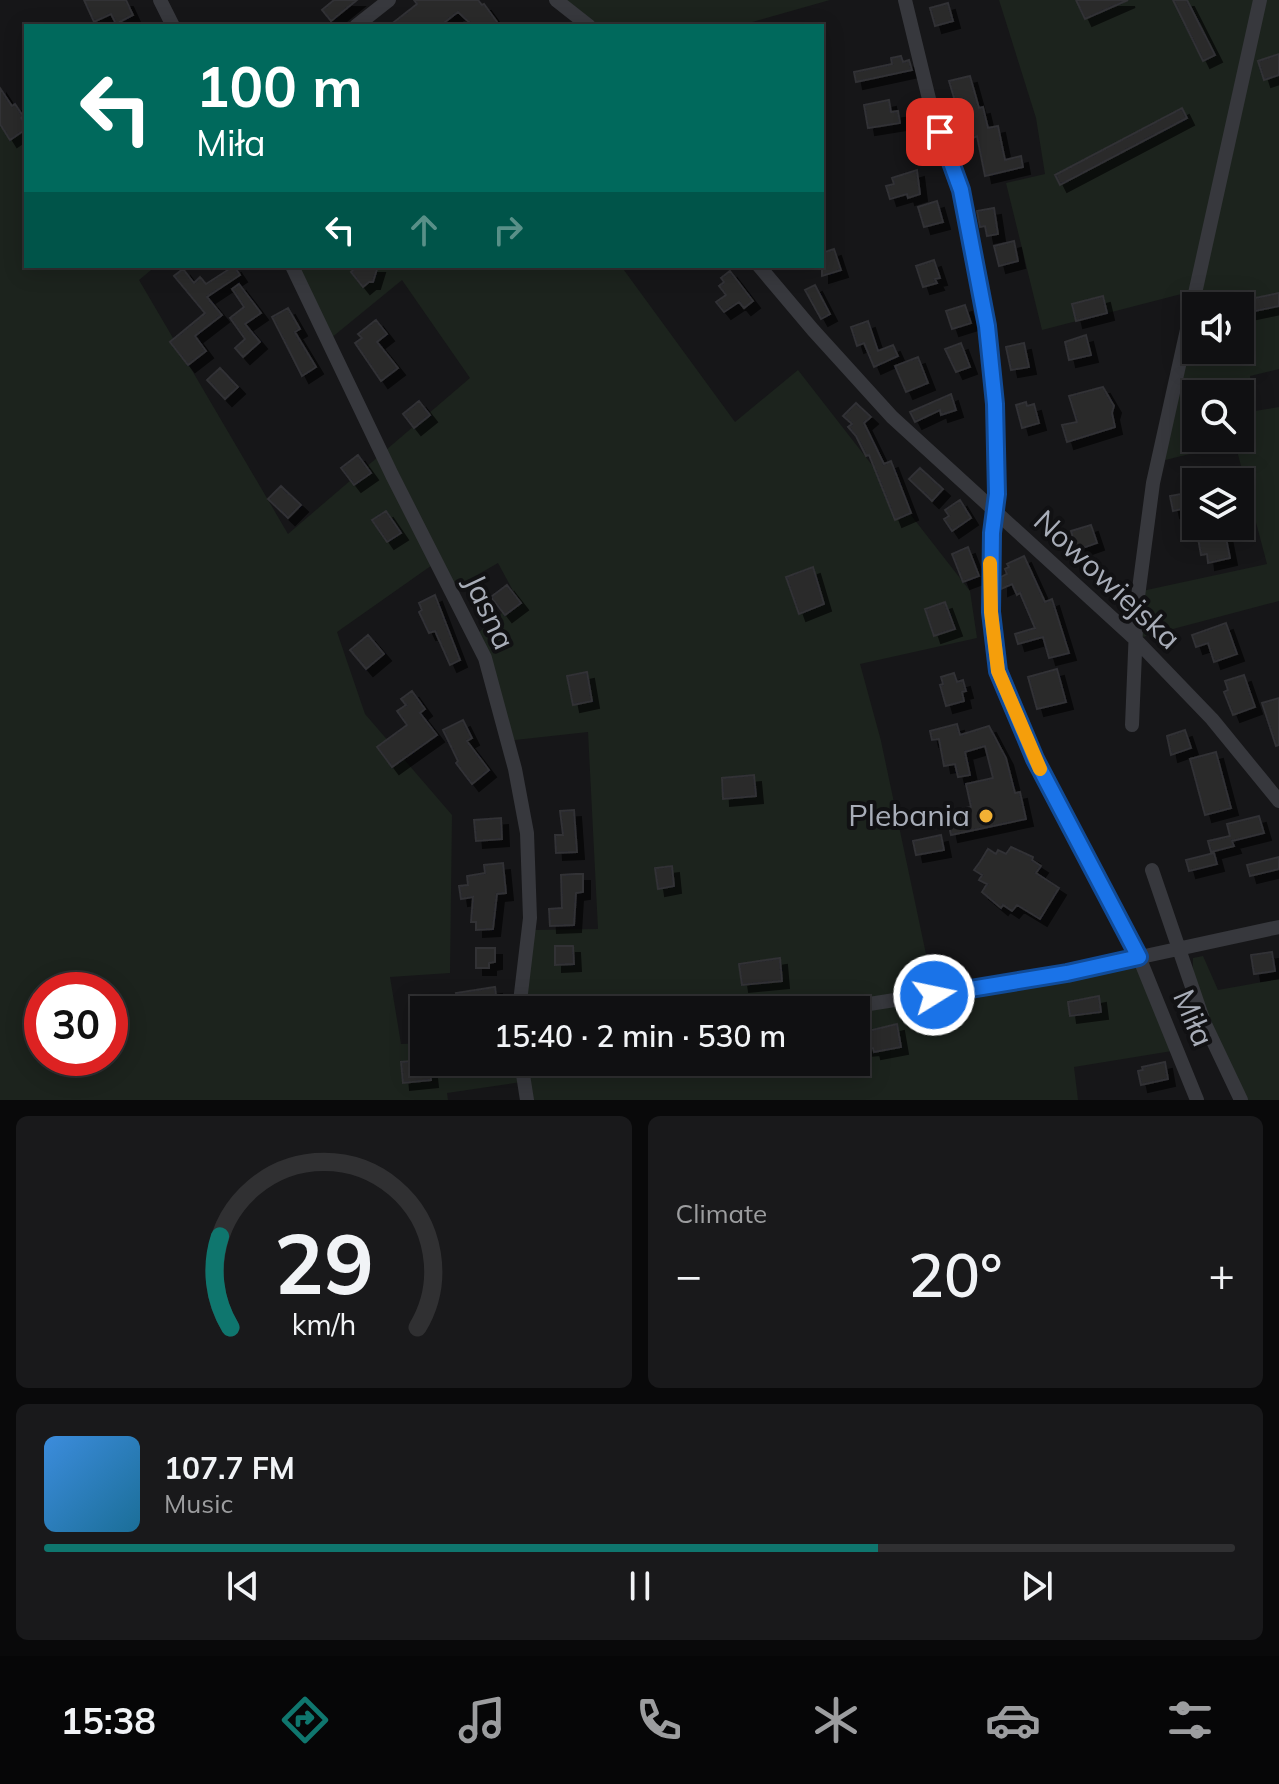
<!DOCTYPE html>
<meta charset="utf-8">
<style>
body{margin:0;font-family:Mulish,sans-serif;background:#19191b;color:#f1f3f6;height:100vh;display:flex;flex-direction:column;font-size:30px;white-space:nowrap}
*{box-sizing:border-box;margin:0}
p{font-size:26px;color:#9c9d9f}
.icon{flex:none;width:44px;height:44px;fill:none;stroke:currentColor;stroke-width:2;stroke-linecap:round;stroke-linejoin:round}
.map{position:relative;height:1100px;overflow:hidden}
.panel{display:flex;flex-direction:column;gap:16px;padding:16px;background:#09090a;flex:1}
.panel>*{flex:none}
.hud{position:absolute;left:24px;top:24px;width:800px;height:244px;border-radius:0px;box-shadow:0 4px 20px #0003,0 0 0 2px #303032;background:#00695c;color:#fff;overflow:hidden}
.controls{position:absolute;left:1182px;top:292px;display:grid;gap:16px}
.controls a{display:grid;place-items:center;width:72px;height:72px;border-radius:0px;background:#101012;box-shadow:0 4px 20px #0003,0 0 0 2px #303032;font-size:40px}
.speed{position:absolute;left:24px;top:972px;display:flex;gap:16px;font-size:40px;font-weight:700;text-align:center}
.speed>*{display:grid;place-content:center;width:104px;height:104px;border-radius:50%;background:#101012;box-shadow:0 4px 20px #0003,0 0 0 2px #303032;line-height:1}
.speed .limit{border:12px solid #d22;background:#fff;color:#111}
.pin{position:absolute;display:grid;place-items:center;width:68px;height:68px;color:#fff;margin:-34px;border-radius:16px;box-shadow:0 4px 12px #0006}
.me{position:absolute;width:88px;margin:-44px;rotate:80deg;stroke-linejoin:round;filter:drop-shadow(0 0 6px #0008)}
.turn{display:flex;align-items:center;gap:28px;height:168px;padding:0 40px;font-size:36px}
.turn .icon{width:104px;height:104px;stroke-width:2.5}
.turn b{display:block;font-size:56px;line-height:68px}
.lanes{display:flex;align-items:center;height:76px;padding:0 40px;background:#0003;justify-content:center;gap:40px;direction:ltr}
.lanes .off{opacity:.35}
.big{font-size:60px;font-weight:600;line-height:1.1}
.panel .tile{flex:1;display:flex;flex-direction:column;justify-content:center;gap:12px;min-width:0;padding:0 28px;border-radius:12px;background:#19191b}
.panel .dial{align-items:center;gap:0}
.dial svg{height:208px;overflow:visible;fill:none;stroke:#303032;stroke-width:7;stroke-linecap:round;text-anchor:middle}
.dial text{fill:#f1f3f6;stroke:none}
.song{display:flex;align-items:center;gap:24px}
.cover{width:96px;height:96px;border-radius:12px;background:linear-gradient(135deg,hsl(210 70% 55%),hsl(200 70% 35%))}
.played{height:8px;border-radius:4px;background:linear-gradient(90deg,#0f766e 70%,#303032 70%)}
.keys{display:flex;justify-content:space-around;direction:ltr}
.heat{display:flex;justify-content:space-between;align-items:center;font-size:44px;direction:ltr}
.panel .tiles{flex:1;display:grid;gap:16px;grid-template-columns:1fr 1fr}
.tile:last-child{grid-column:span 2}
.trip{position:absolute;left:410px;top:996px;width:460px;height:80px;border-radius:0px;background:#101012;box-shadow:0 4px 20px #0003,0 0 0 2px #303032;font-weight:600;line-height:80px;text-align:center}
.menu{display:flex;height:128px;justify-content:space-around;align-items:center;background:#060607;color:#9c9d9f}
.menu .icon{width:56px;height:56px}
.menu .on{color:#0f766e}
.menu b{font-size:36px;color:#f1f3f6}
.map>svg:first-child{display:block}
.green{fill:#1c231d;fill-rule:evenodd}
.building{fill:#29292c;stroke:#303034;stroke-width:2;filter:url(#shadow)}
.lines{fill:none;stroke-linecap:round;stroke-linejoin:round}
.street{stroke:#37383d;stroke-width:14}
.route-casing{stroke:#114b97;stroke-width:20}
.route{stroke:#1a73e8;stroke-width:14}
.slow{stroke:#f59e0b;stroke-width:14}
.poi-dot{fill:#f2b134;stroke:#111113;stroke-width:3}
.labels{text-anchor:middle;stroke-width:8;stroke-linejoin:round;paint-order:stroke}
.street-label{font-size:30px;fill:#a8adb8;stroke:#111113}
.poi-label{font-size:30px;fill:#a8adb8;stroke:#111113;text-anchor:end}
</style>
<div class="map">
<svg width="1279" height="1100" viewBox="0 0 1279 1100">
<defs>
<filter id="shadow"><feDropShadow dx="7" dy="7" stdDeviation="0" flood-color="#0009"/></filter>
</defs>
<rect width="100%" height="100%" fill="#161618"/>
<!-- green -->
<path class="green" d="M560 0H830L738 26H596Z
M999 0H1279V369L1250 376 1255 411 1279 407V601L1139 638 1142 591 1267 564 1235 443 1157 462 1193 291 1042 330 1006 183 1045 174 1036 118ZM1196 306H1240V350H1196ZM1196 394H1240V438H1196Z
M0 91 26 133V266H156L139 280 288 534 470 378 402 280 325 343 288 266H621L735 422 798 370 970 591 977 638 860 664 881 741 934 992 1132 956 1172 1051 1074 1067 1078 1100H530L524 1062H856V1010H521L532 930 598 929 588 732 505 741 473 637 518 600 498 563 449 591 435 563 337 632 365 714 452 815 450 973 390 977 401 1044 424 1043V1062H517L521 1082 447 1093 448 1100H0ZM42 990H110V1058H42Z
M1203 956 1218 990 1279 979V1100H1246C1230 1064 1190 996 1193 958Z"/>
<!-- building -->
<path class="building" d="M84 0H126L133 15 116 24 111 14 94 22Z
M334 0H357L331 21 322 10Z
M414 0H478L482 5 484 4 500 26H473L458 12 440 26H389L417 4Z
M1076 0H1128L1085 19Z
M1173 0H1187L1215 55 1203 61Z
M948 3 953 21 935 26 930 8Z
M1279 54V75L1264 80 1258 61Z
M901 56 903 62 909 60 912 70 856 82 854 72 892 64 891 58Z
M970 76 979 108 983 107 988 128 998 126 1005 160 1021 156 1023 167 985 176 977 136 973 138 962 99 955 101 949 81Z
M0 88 12 106 15 104 23 116 21 118 26 126V129L10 140 0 124Z
M889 100 891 112 898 111 900 123 868 128 864 105Z
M1182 108 1187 118 1060 185 1055 175Z
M917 170 920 194 908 198 907 194 890 199 886 186 894 184 892 178Z
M937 201 943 222 924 227 918 207Z
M994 208 998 234 987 236 985 226 980 227 977 211Z
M1014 241 1018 261 999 266 994 246Z
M834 249 841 270 822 276V253Z
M934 260 940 278 935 279 937 283 923 287 916 266Z
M234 266 240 275 207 297 222 315 195 336 206 351 188 365 170 342 205 313 174 276 183 269 194 283 200 277 206 284Z
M358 266H378L373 282H369L363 287 351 272Z
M730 271 753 301 744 308 739 302 724 312 716 302 726 295 719 286 724 282 721 278Z
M239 284 261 313 245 324 260 342 243 357 235 348 245 339 230 318 244 307 232 289Z
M815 285 830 314 821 319 805 290Z
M1279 293V306L1240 314V301Z
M1103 296 1107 313 1076 321 1072 304Z
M965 305 971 323 952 329 946 311Z
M288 308 300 329 295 332 316 367 302 376 272 317Z
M376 320 387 334 377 342 398 368 381 381 355 343 362 338 358 334Z
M868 321 878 351 893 345 898 356 874 367 864 343 857 346 851 327Z
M1086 335 1091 355 1069 360 1065 342Z
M961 343 970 367 956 372 945 349Z
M1024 343 1029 367 1011 370 1006 347Z
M918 357 928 383 906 392 895 366Z
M220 368 238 387 225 399 207 380Z
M1103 387 1114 406 1112 413 1115 427 1067 442 1062 425 1077 422 1069 396Z
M951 394 956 410 941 415 940 410 915 422 910 412Z
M419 401 430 415 414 428 403 414Z
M1026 402 1027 406 1034 404 1039 423 1022 428 1016 405Z
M856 403 871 417 864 423 884 464 891 461 911 513 895 520 869 455 866 456 856 436 848 427 852 424 843 416Z
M358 455 371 473 354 485 341 468Z
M920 468 943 489 932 501 909 479Z
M1196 479V513L1191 514 1190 507 1173 511 1170 496 1187 493 1184 481Z
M281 486 301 505 288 518 268 499Z
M960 500 971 518 952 531 944 519 949 516 945 510Z
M386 511 401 533 387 542 372 520Z
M1091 525 1097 543 1077 550 1071 531Z
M1225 533 1230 558 1208 563 1207 554 1201 555 1198 538Z
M968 547 979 576 963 582 952 554Z
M1024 556 1045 602 1052 599 1069 653 1049 658 1043 637 1018 644 1015 634 1035 628 1020 593 1017 595 1012 584 1001 589V577L1007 574 1005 569 1009 567 1007 564Z
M813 567 824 604 799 614 786 577Z
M507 585 521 603 505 615 491 597Z
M435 595 460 660 450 665 435 631 429 633 419 612 422 610 419 603Z
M945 602 955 629 934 636 925 609Z
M1226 623 1237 654 1214 662 1208 643 1196 647 1192 635Z
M368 635 384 654 366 669 350 650Z
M1057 669 1066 702 1037 709 1028 677Z
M587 672 592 701 573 705 567 676Z
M954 673 957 682 963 680 966 691 962 692 964 701 946 706 940 685 943 684 941 677Z
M1244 675 1255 707 1233 715 1224 692 1228 690 1225 681Z
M412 691 425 709 420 713 437 735 392 767 377 747 407 725 397 711 406 705 401 699Z
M1279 698V745L1276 746 1262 703Z
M463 720 472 738 467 741 489 770 472 784 456 763 458 761 443 730Z
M957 724 960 735 989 726 1006 758 1015 793 1020 792 1026 819 951 835 946 812 971 807 966 784 993 778 985 746 965 752 970 775 958 777 955 764 944 766 939 739 932 740 930 731Z
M1185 730 1191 748 1171 755 1167 736Z
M1216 752 1231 808 1205 815 1190 759Z
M754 775 756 796 723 799 722 778Z
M574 810 577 852 556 853 555 835H563L560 811Z
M1259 816 1264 833 1232 841 1234 846 1211 852 1208 841 1230 836 1227 824Z
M501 818 502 839 476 841 474 820Z
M941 835 944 850 916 855 913 841Z
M1011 847 1033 857 1032 860 1041 866 1036 873 1059 888 1040 919 1017 905 1012 911 1003 905 1001 908 982 892 987 884 979 880 982 875 974 870 980 862 988 849 996 854 998 850 1006 854Z
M1214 853 1217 864 1189 871 1186 860Z
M1279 857V869L1250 876 1247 865Z
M503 863 506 893 497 894 493 929 476 930V922H471L473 897 461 899 459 886 468 885 467 876 485 873 484 865Z
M672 866 674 886 658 889 655 868Z
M575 874H583V892L576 893 574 925 550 926 549 909 562 908 561 875Z
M555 946H573L574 964 555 965Z
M476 948H495V962L489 963V968H476Z
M1272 952 1275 971 1254 974 1251 955Z
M780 958 782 981 742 985 739 964Z
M495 987 498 1010H435L434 1004 458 1000 456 993Z
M1099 996 1101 1012 1070 1016 1068 1002Z
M897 1024 901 1047 874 1052 873 1048 863 1049 860 1033Z
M424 1060V1062H429L431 1080 403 1083 401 1062Z
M1165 1062 1168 1079 1141 1085 1138 1071 1143 1070 1142 1067Z"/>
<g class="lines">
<!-- street -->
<path class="street" d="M160 0 173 26
M556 0 589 26
M905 0 930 103 961 190 987 326 995 404 997 494 992 533 991 612 998 671 1035 759 1139 957 1197 1100
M356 26 389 0
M292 266 392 475 485 658 515 769 527 833 530 918 519 1010
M759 266 813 330 892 417 1135 639 1212 719 1279 801
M1132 725 1137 604 1153 483 1260 0
M1152 870 1204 1022 1241 1100
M831 1010 1067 973 1279 927
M521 1062 527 1100"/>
</g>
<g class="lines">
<defs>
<path id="route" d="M934 995 1067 973 1139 957 1035 759 998 671 991 612 992 533 997 494 995 404 987 326 961 190 940 132"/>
</defs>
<!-- route casing -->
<use href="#route" class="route-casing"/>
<!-- route -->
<use href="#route" class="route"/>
<!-- slow -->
<path class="slow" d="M990 563 991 612 998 671 1040 769"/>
</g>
<!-- markers -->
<circle class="poi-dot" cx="986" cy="816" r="8"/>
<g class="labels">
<!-- street labels -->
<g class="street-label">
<text transform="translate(1107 580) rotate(43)" y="10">Nowowiejska</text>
<text transform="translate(489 612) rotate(65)" y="10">Jasna</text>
<text transform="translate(1193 1018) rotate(67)" y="10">Miła</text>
</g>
<!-- poi labels -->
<g class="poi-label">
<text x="970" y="826">Plebania</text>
</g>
</g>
</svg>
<div class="controls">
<a><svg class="icon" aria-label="sound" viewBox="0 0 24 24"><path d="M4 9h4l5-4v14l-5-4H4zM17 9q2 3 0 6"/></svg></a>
<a><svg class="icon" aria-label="search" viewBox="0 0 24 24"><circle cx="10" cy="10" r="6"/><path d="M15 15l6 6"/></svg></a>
<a><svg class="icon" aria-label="layers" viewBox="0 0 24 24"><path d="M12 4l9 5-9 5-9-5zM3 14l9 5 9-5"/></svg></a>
</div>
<div class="speed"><div class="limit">30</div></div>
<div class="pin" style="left:940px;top:132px;background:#d93025"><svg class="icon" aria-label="arrive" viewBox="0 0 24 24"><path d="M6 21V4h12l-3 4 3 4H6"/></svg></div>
<svg class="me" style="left:934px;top:995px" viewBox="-20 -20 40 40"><circle r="17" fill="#1a73e8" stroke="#fff" stroke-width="3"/><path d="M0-11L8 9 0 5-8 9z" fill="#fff"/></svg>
<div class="trip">15:40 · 2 min · 530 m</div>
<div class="hud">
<div class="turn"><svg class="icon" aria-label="left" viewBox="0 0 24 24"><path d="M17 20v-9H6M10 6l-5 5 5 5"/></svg><div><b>100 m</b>Miła</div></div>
<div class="lanes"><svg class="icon" aria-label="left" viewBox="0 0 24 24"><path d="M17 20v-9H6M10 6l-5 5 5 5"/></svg><svg class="icon off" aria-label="ahead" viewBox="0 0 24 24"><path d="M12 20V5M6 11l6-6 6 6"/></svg><svg class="icon off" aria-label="right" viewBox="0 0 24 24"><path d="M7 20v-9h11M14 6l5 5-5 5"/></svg></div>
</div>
</div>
<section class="panel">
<div class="tiles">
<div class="tile dial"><svg viewBox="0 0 100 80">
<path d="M14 69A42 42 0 1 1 86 69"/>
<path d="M14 69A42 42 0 0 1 10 34" stroke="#0f766e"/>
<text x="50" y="56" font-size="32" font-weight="700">29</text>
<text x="50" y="72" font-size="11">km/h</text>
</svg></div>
<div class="tile"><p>Climate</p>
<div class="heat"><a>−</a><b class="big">20°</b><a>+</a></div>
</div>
<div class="tile">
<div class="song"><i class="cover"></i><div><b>107.7 FM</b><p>Music</p></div></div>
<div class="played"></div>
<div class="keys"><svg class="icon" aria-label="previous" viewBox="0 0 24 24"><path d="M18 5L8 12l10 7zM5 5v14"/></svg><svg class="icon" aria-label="pause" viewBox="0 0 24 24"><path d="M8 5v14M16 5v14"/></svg><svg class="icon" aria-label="next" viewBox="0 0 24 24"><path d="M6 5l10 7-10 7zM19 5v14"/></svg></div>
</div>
</div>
</section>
<nav class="menu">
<b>15:38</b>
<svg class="icon on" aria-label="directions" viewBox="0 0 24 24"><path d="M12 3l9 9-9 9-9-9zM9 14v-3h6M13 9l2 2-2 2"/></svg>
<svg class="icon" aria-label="music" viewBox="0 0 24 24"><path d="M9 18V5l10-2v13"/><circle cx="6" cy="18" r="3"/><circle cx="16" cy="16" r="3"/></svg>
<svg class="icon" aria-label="phone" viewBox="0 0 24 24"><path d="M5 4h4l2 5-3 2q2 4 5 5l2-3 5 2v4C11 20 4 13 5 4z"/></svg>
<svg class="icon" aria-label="climate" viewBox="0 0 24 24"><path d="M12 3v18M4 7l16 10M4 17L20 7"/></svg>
<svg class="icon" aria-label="car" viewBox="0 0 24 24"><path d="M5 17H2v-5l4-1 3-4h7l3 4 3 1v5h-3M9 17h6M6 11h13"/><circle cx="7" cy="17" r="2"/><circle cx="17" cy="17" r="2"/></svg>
<svg class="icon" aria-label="filters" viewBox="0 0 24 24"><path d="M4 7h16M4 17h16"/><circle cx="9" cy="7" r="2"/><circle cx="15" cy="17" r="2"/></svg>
</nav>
